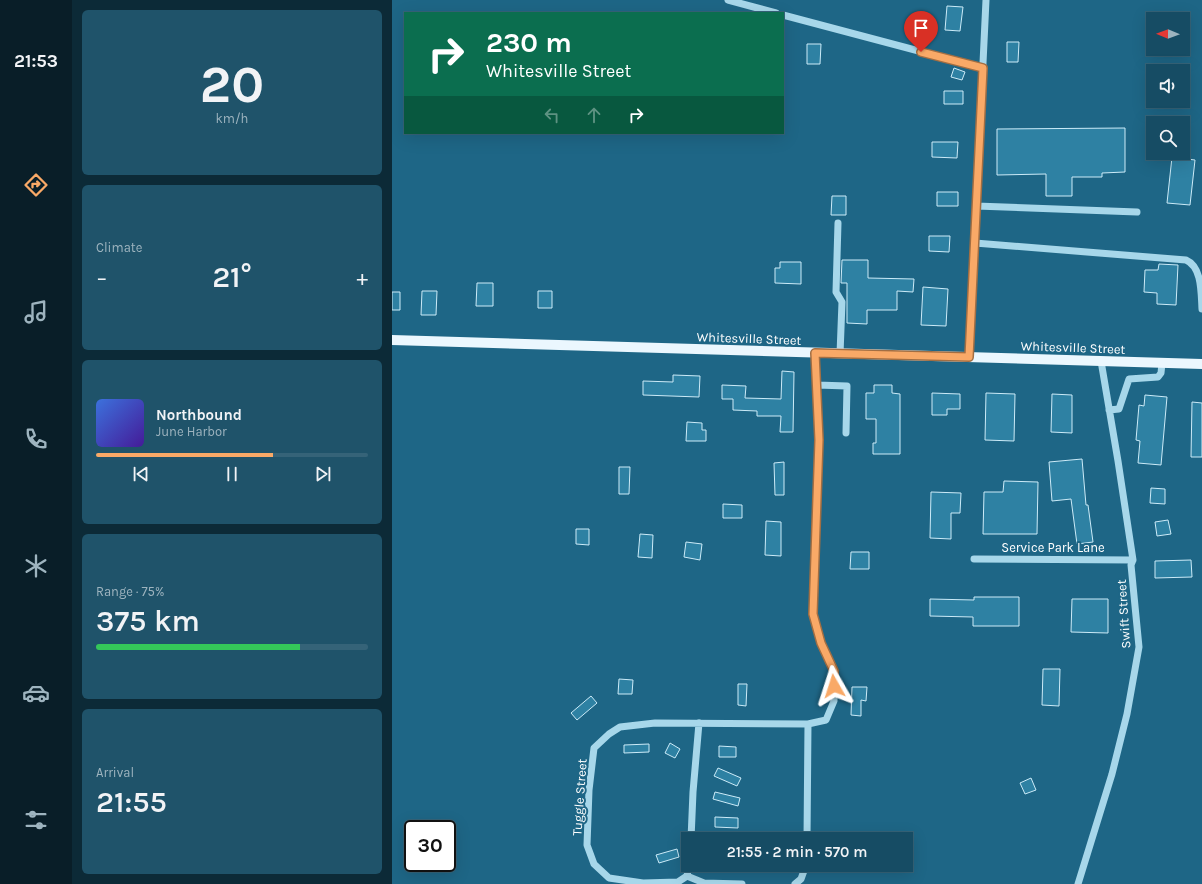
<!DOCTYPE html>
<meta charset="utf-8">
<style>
body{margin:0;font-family:Karla,sans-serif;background:#1f536a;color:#f1f3f6;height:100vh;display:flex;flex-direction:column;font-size:15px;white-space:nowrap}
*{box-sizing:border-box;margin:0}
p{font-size:13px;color:#9eb4bf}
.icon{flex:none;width:22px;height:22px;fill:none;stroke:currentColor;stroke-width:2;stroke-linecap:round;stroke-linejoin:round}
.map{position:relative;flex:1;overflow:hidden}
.side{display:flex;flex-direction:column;gap:10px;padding:10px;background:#0c2a37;width:320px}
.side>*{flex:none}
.guide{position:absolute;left:12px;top:12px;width:380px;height:122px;border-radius:0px;box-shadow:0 4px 16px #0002,0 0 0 1px #356378;background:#0b6e4f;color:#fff;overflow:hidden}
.needle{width:26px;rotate:271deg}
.tools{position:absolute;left:754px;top:12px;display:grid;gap:8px}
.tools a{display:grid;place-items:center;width:44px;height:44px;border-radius:0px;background:#164c64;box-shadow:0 4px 16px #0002,0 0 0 1px #356378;font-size:20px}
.speed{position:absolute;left:12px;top:820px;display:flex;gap:8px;font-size:20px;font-weight:700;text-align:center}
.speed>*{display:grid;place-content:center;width:52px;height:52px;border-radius:50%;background:#164c64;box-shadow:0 4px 16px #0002,0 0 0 1px #356378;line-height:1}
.speed .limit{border:2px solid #111;border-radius:6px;background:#fff;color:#111}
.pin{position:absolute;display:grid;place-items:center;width:34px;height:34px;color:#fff;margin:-41px -17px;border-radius:50% 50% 50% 0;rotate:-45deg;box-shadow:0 0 4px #0007}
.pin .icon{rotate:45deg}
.me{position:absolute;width:44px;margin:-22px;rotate:354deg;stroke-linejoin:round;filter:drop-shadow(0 0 3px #0008)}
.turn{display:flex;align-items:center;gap:14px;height:84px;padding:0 16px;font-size:18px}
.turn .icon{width:52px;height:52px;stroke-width:2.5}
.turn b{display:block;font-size:28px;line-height:34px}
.lanes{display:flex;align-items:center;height:38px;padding:0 16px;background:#0003;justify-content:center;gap:20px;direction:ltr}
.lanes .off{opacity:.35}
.big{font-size:30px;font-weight:600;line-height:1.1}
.side .card{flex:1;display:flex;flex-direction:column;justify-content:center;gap:6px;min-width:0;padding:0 14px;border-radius:6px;background:#1f536a}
.side .dial{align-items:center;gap:0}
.dial b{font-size:52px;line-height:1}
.song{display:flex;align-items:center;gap:12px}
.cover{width:48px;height:48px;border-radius:6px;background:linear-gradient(135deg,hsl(220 70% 55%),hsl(260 70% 35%))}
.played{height:4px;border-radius:2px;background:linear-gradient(90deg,#f9a967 65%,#356378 65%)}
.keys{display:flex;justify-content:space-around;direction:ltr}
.heat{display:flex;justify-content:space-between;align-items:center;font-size:22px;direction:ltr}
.charge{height:6px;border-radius:3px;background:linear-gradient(90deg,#34c759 75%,#356378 0)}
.trip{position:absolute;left:289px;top:832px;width:232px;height:40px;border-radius:0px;background:#164c64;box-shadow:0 4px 16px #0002,0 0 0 1px #356378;font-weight:600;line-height:40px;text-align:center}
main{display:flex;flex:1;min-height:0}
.tabs{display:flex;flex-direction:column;width:72px;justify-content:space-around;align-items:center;background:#091e28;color:#9eb4bf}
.tabs .icon{width:28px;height:28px}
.tabs .selected{color:#f9a967}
.tabs b{font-size:18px;color:#f1f3f6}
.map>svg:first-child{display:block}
.building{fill:#2e81a3;stroke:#ccebf8}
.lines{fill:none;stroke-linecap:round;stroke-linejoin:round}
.minor{stroke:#a7d7ea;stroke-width:7}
.major{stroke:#ebf7fe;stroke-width:10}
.route-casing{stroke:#a26e43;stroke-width:10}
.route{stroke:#f9a967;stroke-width:7}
.labels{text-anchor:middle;stroke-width:4;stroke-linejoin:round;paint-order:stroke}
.street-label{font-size:13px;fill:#fff;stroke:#1e6686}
</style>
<main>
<nav class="tabs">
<b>21:53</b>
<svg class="icon selected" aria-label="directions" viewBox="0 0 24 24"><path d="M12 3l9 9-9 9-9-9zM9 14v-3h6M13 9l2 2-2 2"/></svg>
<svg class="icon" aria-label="music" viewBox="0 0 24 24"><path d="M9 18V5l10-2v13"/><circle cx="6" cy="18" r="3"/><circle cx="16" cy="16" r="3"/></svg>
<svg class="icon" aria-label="phone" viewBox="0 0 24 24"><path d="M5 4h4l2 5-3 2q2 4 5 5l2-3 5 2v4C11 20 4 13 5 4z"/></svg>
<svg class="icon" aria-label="climate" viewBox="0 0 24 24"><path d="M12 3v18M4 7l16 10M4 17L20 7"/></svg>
<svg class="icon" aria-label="car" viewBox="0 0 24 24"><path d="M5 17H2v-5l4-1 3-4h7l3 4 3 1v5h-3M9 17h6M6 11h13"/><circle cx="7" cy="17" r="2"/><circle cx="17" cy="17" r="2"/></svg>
<svg class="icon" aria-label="filters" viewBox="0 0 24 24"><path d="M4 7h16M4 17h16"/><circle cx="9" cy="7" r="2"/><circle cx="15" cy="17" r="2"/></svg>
</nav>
<section class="side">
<div class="card dial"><b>20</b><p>km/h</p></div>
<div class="card"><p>Climate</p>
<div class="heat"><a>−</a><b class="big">21°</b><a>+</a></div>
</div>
<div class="card">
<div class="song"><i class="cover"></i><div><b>Northbound</b><p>June Harbor</p></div></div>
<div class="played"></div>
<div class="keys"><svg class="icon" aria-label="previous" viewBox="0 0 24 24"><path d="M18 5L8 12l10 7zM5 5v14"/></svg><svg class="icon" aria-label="pause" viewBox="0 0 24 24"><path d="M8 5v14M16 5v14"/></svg><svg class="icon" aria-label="next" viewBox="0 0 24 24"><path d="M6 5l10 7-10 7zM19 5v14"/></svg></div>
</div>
<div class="card"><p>Range · 75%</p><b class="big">375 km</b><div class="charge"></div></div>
<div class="card"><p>Arrival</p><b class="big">21:55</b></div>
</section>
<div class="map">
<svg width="810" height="884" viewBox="0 0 810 884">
<rect width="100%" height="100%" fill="#1e6686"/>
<!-- building -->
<path class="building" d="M555 6 571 7 568 31 553 30Z
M615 42H627L626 62H615Z
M415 44H429L428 64H415Z
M562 68 573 72 570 80 559 77Z
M552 91H571V104H552Z
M733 128V172L710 173V177H680V196H654V174L605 175V129Z
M540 142H566L565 158 540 157Z
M780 157 803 160 798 205 775 203Z
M545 192H566V206H545Z
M440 196H454V215H439Z
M537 236H558L557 252 537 251Z
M450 260H476V278L522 279 521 292 505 291V310H475V324L455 323V283H449Z
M388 262H409V284L383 283V268H388Z
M767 264 786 265 784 305 765 304V293L752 292 753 270H766Z
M85 283H101V306H84Z
M531 287 556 289 554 326 529 325Z
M30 291H45L44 315H29Z
M146 291H160V308H146Z
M0 292H8V310H0Z
M390 371 402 372 401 432H388L389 416H365V411L341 410V399H330V385L354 386 353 398 389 399Z
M281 375 308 376 307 397 251 395V381L281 382Z
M482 385H500V393L508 394V454H481V443H484V419H474V393H482Z
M540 393 568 394V409H555V415H540Z
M594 393 623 394 622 441 593 440Z
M660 394 680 395V433L659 432Z
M753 395 775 397 769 465 746 463 748 441 744 440 747 405 752 406Z
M800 402 810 403V457H799Z
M295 422 310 423V430H314V441H294Z
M690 459 694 505H696L701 542 685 544 679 499 660 501 657 462Z
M392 462V495H383L382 463Z
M227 467H238L237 494H227Z
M612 481 646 482 645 534H591L592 492H611Z
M759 488 773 489V504L758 503Z
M539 492 569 493 568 513H559V539L538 538Z
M331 504 350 505V518H331Z
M776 520 779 534 765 536 763 522Z
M374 521 389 522V556L373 555Z
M184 529H197V545L184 544Z
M248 534 261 535 260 558 246 557Z
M294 542 310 544 308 560 292 557Z
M459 552H477V569H458Z
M799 560 800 577 763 578V561Z
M582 597H627V626H581V617L538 616V599L582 600Z
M680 599H716V633L679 632Z
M651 669H668L667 706 650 705Z
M227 679 241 680 240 694H226Z
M346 684H355L354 706 346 705Z
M460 687H475L474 701 469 700V716L459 715Z
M199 696 205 703 185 720 179 713Z
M278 743 288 749 283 758 273 753Z
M257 744V752L232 753V745Z
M327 746 344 747V757H327Z
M326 768 349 778 345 786 322 776Z
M639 778 644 790 633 794 628 783Z
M323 792 348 798 346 806 321 799Z
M323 817 346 818V828L323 827Z
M285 849 287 857 267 863 264 855Z"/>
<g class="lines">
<!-- minor -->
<path class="minor" d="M336 0 384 13
M391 15 591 68
M584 206 745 212
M446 223 444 292 450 302 448 354
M583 243 794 260C810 267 809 292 810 309
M577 357 594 0
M425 385 455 386 454 433
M717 410 727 409 737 379 766 377 769 373 770 363
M582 559 741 560
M299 839 301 792 307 723
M415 839 416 724
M295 876 297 865
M350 884 312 883 295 876 286 882 251 883 217 878 202 864 195 845 197 790 202 748 217 734 228 727 263 723 416 724 434 720 442 701V671L429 643 421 613 427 439 423 353
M403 884 409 879 414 865
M686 884 720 774 735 714 747 647 739 565 741 560 726 461 709 361"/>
<!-- major -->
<path class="major" d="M0 340 810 364"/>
</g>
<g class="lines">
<defs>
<path id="route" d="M442 686V671L429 643 421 614 427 440 423 353 577 357 591 68 529 52"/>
</defs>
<!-- route casing -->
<use href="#route" class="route-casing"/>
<!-- route -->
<use href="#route" class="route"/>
</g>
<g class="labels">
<!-- street labels -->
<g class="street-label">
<text transform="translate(357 338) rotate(2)" y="5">Whitesville Street</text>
<text transform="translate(681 347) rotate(2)" y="5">Whitesville Street</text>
<text x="661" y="552">Service Park Lane</text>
<text transform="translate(731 614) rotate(-94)" y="5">Swift Street</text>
<text transform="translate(187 797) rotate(-86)" y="5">Tuggle Street</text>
</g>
</g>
</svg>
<div class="tools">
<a><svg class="needle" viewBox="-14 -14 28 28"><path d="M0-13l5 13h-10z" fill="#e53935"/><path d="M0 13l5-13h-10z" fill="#9eb4bf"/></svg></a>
<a><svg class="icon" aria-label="sound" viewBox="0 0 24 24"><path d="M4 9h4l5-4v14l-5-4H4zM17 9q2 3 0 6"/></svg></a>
<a><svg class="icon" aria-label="search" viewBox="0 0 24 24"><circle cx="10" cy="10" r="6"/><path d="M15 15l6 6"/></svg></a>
</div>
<div class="speed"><div class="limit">30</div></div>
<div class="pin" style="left:529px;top:52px;background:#d93025"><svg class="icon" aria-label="arrive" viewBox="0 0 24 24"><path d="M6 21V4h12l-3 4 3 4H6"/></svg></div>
<svg class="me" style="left:442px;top:686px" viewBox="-20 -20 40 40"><path d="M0-17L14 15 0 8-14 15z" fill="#f9a967" stroke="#fff" stroke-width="4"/></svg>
<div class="trip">21:55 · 2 min · 570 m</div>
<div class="guide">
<div class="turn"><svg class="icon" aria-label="right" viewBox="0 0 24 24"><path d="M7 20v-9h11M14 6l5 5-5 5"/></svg><div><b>230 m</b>Whitesville Street</div></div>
<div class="lanes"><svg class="icon off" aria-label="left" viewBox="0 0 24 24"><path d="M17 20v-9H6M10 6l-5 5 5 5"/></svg><svg class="icon off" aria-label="ahead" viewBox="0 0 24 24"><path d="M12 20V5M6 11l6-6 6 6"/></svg><svg class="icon" aria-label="right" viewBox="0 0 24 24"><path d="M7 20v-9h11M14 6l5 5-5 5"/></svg></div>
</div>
</div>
</main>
